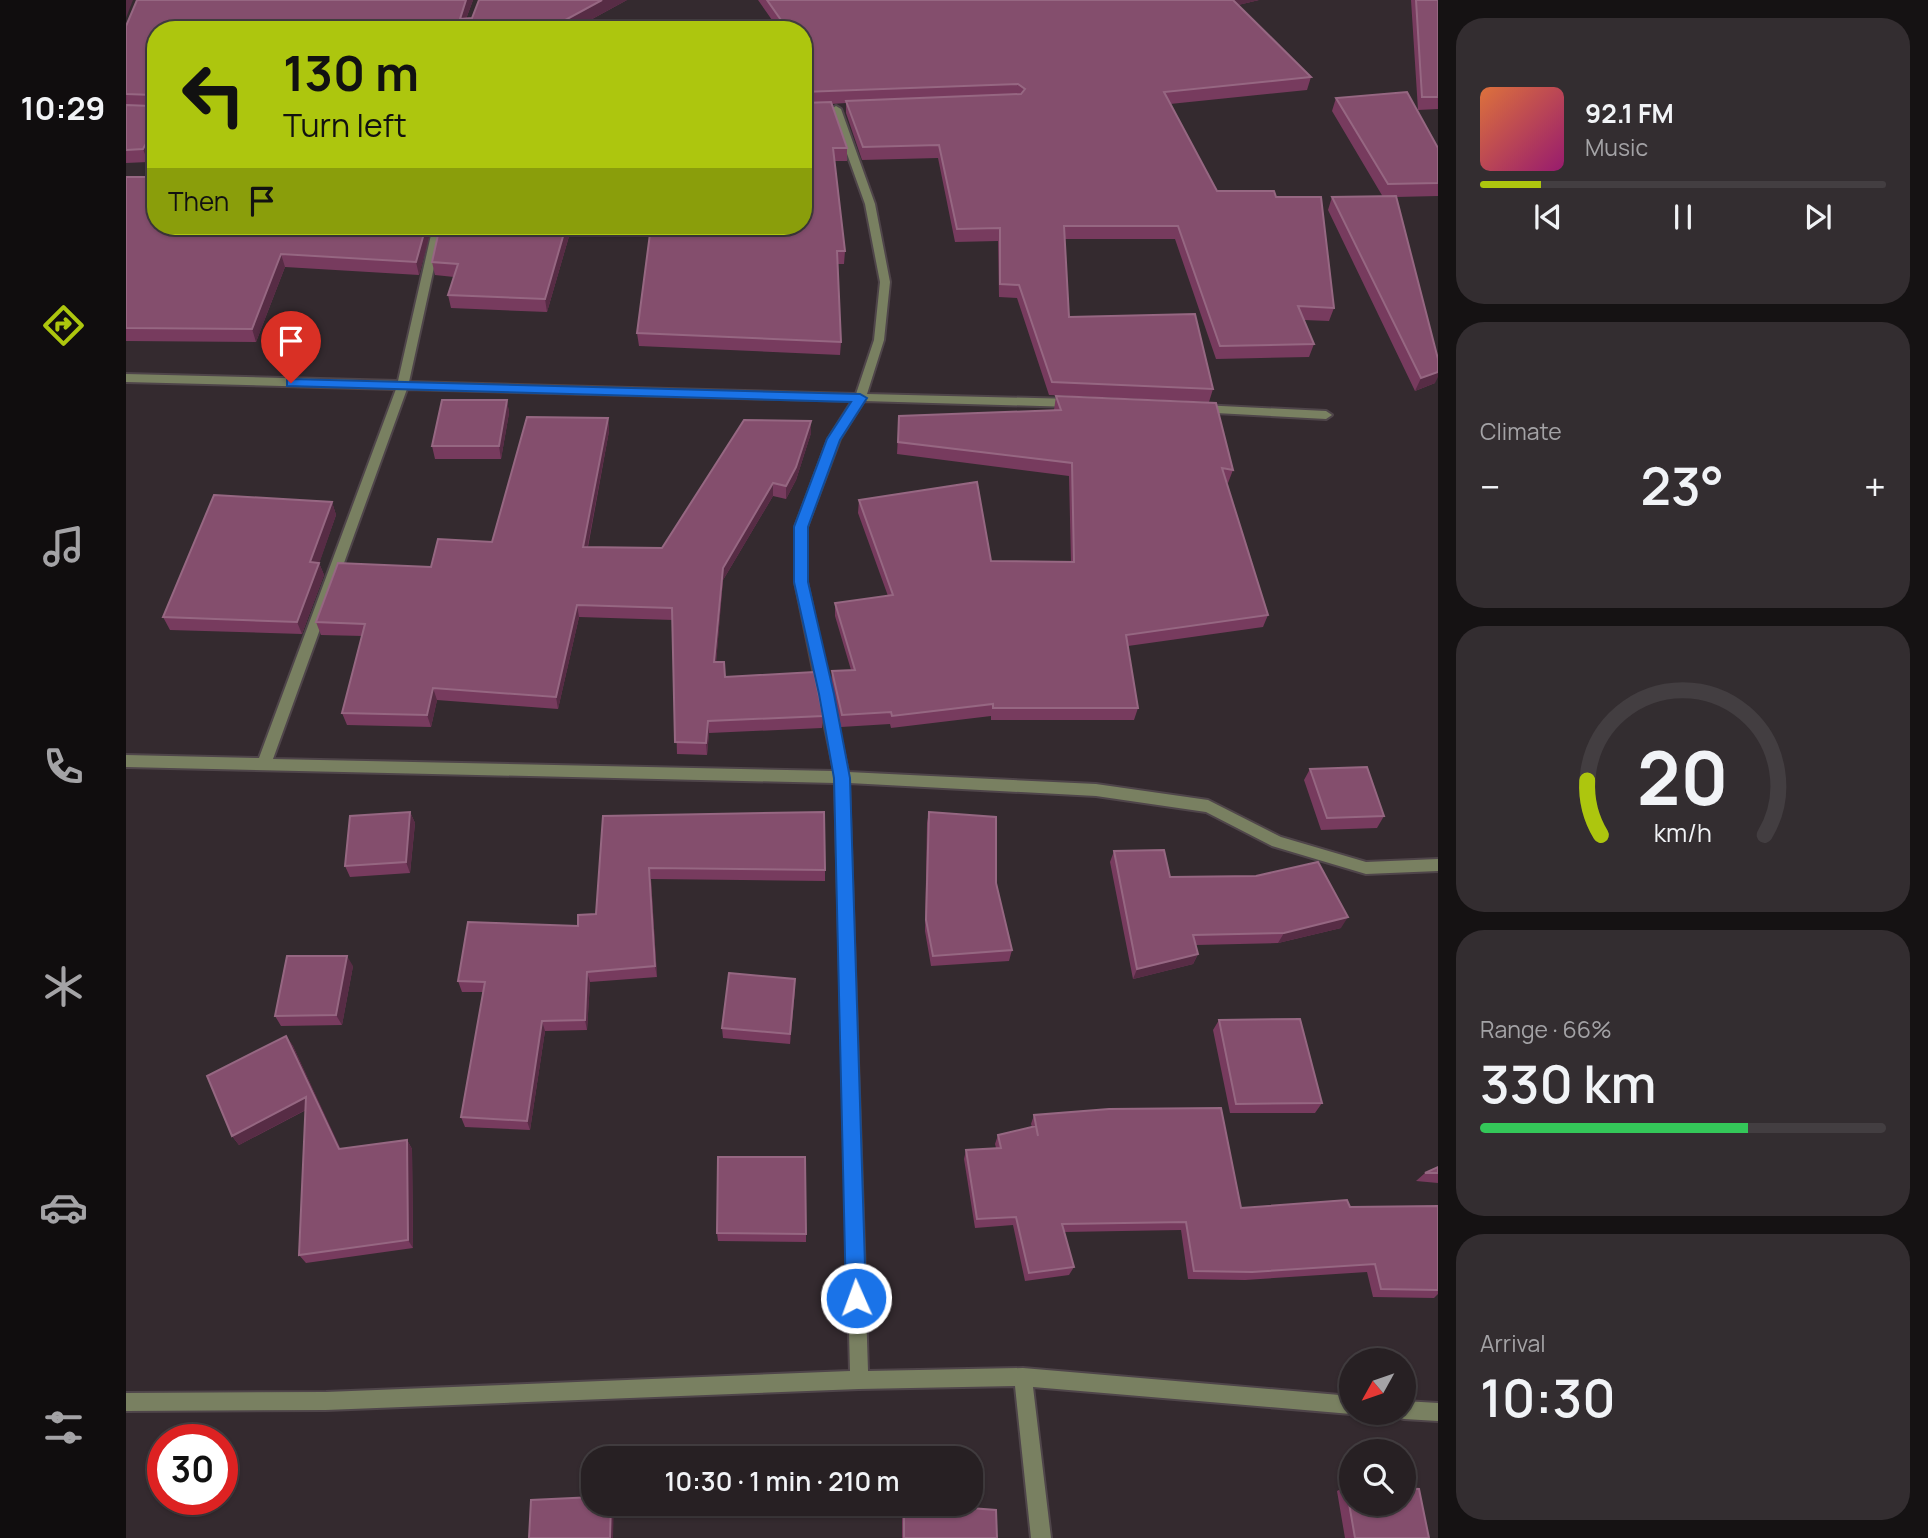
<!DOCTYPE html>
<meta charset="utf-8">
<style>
body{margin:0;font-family:Manrope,sans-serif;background:#332d30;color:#f1f3f6;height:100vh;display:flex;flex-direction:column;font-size:26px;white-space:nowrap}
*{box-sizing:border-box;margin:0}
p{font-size:23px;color:#a4a3a6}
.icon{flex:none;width:38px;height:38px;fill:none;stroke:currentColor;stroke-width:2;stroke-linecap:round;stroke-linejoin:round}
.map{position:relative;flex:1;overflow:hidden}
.details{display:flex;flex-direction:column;gap:18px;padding:18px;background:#151213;width:490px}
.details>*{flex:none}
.guide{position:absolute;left:21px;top:21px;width:665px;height:214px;border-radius:28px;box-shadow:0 2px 5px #0004,0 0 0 2px #433e41;background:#adc60e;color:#111;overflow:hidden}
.needle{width:46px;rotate:230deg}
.fabs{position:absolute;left:1213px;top:1348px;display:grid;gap:14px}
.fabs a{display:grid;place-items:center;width:77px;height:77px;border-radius:50%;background:#272023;box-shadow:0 2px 5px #0004,0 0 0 2px #433e41;font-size:35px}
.speed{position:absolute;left:21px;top:1424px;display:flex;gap:14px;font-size:35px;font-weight:700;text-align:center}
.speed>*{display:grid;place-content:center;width:91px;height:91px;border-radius:50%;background:#272023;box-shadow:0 2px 5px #0004,0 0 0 2px #433e41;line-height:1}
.speed .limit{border:10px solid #d22;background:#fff;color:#111}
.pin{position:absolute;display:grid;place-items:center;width:60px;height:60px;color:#fff;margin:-72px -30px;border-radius:50% 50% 50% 0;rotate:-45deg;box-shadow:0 0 7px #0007}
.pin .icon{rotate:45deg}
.me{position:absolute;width:77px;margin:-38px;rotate:358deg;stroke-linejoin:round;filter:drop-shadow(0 0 5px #0008)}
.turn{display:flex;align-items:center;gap:24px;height:147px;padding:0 21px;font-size:32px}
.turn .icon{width:91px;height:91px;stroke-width:2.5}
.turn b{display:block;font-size:49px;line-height:60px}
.then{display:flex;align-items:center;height:66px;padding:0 21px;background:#0003;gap:14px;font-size:26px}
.big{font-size:52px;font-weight:600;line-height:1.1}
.details .card{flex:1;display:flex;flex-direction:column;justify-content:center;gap:10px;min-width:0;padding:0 24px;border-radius:28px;background:#332d30}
.details .dial{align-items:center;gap:0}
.dial svg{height:182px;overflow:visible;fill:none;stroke:#433e41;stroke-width:7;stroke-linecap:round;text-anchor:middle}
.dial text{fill:#f1f3f6;stroke:none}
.song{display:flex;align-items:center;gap:21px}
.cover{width:84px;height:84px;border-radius:10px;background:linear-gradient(135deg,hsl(20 70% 55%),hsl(320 70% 35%))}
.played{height:7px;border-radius:4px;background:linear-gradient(90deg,#adc60e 15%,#433e41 15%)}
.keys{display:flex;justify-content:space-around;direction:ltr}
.heat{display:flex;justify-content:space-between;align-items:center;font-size:38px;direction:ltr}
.charge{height:10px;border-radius:5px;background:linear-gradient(90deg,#34c759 66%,#433e41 0)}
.trip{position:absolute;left:455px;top:1446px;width:402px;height:70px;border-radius:28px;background:#272023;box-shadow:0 2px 5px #0004,0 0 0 2px #433e41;font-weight:600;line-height:70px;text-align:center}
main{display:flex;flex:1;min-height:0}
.menu{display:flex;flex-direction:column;width:126px;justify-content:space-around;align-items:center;background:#100d0e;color:#a4a3a6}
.menu .icon{width:49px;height:49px}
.menu .active{color:#adc60e}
.menu b{font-size:32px;color:#f1f3f6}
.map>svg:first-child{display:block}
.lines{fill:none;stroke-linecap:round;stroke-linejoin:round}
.minor-casing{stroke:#4f454a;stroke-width:4}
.minor{fill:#798061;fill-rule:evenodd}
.wall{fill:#773b5e}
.shaded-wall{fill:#572c45}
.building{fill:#844e6d;stroke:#966782;stroke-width:2}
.route{fill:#1a73e8;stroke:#114b97;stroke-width:2}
</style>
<main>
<nav class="menu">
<b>10:29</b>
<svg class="icon active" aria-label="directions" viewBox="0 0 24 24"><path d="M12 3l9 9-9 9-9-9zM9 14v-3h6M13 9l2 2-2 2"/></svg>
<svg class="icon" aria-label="music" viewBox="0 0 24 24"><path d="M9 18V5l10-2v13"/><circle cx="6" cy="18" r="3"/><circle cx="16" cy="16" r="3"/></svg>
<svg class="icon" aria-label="phone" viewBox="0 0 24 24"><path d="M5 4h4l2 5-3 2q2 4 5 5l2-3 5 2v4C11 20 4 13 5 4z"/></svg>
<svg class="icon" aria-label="climate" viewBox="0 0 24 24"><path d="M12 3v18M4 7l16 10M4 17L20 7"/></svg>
<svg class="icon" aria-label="car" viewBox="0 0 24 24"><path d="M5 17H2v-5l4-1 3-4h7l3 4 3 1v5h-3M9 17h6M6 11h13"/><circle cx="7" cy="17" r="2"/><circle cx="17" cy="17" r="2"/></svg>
<svg class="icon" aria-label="filters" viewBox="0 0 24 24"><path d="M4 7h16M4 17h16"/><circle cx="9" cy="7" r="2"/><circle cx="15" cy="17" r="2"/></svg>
</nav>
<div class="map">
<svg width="1312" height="1538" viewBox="0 0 1312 1538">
<rect width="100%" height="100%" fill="#342a2f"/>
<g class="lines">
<defs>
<path id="minor" d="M710 106 715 109 749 204 764 282 758 340 741 394 947 399 953 403 947 407 738 401 714 439 681 527V582L722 772 970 784 1082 800 1155 837 1240 862 1312 859V871L1240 874 1146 846 1080 812 970 796 723 783 742 1371 897 1368 1225 1396V1412H1230L1225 1414 907 1387 925 1538H905L889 1386 733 1389 200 1410 0 1411V1393L200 1392 724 1371 709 783 0 767V755L133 758 270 389 0 382V374L272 381 307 226H317L283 382 730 394 748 340 754 282 739 204 705 109ZM281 389 726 401 702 439 669 527V582L708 771 147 759Z
M1075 405 1200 411 1206 415 1200 419 1071 412V406Z
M1278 1401 1312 1403V1421L1278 1419 1271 1417 1270 1412H1278Z"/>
</defs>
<!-- minor casing -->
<use href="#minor" class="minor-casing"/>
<!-- minor -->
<use href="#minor" class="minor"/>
</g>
<!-- wall -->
<path class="wall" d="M11 0H347L340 19 501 0 446 30H30V148L22 162 0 163V26Z
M632 0H1133L1112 5 1185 77 1181 90 1044 104 1091 191 1150 197 1208 308 1203 321 1178 320 1188 344 1183 357 1090 359 1049 239H938L943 317 1087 389 1083 402 923 395 891 298 873 297 872 241 829 242 812 158 736 160 720 113V103L705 104 721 148V161H708L719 251 718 264H712L715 342 714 355 513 346 511 333 677 226V30H653Z
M1285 0H1312V109L1292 110Z
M1210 98 1312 148V196L1270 197 1309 383 1289 391 1202 210 1206 197H1257L1206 111Z
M0 177 30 226H306L293 275 159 267 130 342 0 341Z
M446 226 421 312 325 308 322 295 328 277 309 275 306 262Z
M930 396 1107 470 1102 483 1100 482 1142 615 1137 627 1002 646 1012 708 1008 720H865V716L765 728 764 724 715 727 705 683 706 671 725 670 709 616V603L762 596 732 513 733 500 865 561 945 562 943 476 771 454 773 416 928 410Z
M381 400 383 413 375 459H309L306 446Z
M482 418 483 431 462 547 536 548 685 433 670 480 660 499 647 496 597 580 590 662 599 677 697 716 696 728 583 733 581 755 551 754 547 620 453 617 432 709 311 700 305 727 221 725 216 713 236 636 195 635 190 622 305 567 366 542Z
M206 502 210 515 193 563 198 575 176 634 44 630 37 617Z
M1184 769 1258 816 1251 828 1195 830 1178 780Z
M284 812 289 823 284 873 224 877 219 866Z
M803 812 886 950 883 961 805 966 799 931 801 823Z
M477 816 699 870V881L525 879 531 977 464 982 461 1030 419 1031 404 1130 339 1127 335 1117 357 992H336L332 981 452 926 470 914Z
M988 851 1044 877 1215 928 1152 943 1070 945 1072 954 1067 964 1007 979 984 862Z
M227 966 216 1025 155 1026 149 1016Z
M669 989 664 1044 597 1038 596 1028Z
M1093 1020 1196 1103 1189 1113H1104L1087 1030Z
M160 1036 167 1046 214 1149 281 1140 286 1149 287 1248 180 1263 173 1255 180 1110 113 1145 106 1136Z
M908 1115 1115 1208 1312 1206V1294L1308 1298 1247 1297 1241 1272 1119 1280 1062 1279 1055 1230 938 1232 948 1267 943 1275 899 1281 887 1225 849 1228 838 1159 840 1150 870 1148 869 1144 872 1135 906 1127 905 1124Z
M1312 1167V1183L1290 1181 1299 1173Z
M591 1233 680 1234V1242L592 1241Z
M1220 1486 1303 1538H1219L1211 1491Z
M778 1503 871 1538H776V1507Z"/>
<!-- shaded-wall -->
<path class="shaded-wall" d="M0 0H7L0 18Z
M340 0H347L336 30 334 19Z
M476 0H501L446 30H421Z
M1102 0H1133L1100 8Z
M30 126V148L22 162 17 149Z
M300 226H306L293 275 290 262Z
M440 226H446L421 312 419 299Z
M155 254 159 267 130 342 126 329Z
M1312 372V377L1309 383 1289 391 1295 378Z
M381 400 383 413 375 459 373 446Z
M482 418 483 431 459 560 457 547Z
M685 421V433L670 480 660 499V486Z
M647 483V496L597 580 589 675 588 662 597 568Z
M206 502 210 515 191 570 193 563 198 575 176 634 171 622 184 562Z
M451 605 453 617 432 709 430 697Z
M307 688 311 700 305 727 301 715Z
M582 721 583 733 581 755 580 743Z
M284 812 289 823 284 873 280 862Z
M523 868 525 879 531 977 529 966Z
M1222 917 1215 928 1152 943 1158 933Z
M1072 954 1067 964 1007 979 1011 969Z
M221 956 227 966 216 1025 210 1015Z
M461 972 464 982 461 1030 459 1020Z
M669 979V989L664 1044V1034Z
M416 1021 419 1031 404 1130 401 1121Z
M160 1036 167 1046 219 1158 213 1149Z
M180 1097 187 1106 113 1145 106 1136Z
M281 1140 286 1149 287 1248 282 1240Z
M485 1503H488L487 1538H484Z"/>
<!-- building -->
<path class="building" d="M11 0H340L334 19 346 18 353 0H476L421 30H30V126L17 149 0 150V105L25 106 28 103 27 95 0 94V26Z
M641 0H1107L1185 77 1038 92 1091 191H1148L1150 197H1195L1208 308 1172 306 1188 344 1094 346 1052 226H938L943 317 1069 314 1087 389 926 382 893 285 874 284V228L831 229 813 145 737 147 720 101 895 94 899 89 892 84 677 92V30H662Z
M1290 0H1312V97H1296Z
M1281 92 1312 148V183L1262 184 1210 98Z
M705 102 721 148H707L719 251H711L715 342 511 333 525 226H677V103Z
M0 177H30V226H300L290 262 155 254 126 329 0 328Z
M1270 196 1312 359V372L1295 378 1206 197Z
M314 226H440L419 299 322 295 332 264 306 262Z
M930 396 1090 403 1107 470 1096 468 1142 615 1000 635 1012 708H867V704L766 716 765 712 716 715 706 671 729 670 709 603 767 595 733 500 851 482 865 561 948 562 946 463 772 442 773 416 935 410Z
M316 400H381L373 446H306Z
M401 417 482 418 457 547 536 548 618 420 685 421 670 467 660 486 647 483 597 568 588 662H598L599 677 688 672 697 716 582 721 580 743 549 742 546 608 451 605 430 697 307 688 301 715 216 713 239 624 190 622 212 563 305 567 312 539 366 542Z
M88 495 206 502 184 562 193 563 171 622 37 617Z
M1241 767 1258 816 1201 818 1184 769Z
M284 812 280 862 219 866 224 816Z
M698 812 699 870 523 868 529 966 461 972 459 1020 416 1021 401 1121 335 1117 359 982 332 981 342 922 452 926V915L470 914 477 816Z
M803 812 870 817V883L886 950 807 956 800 920Z
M1038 850 1044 877 1130 876 1192 862 1222 917 1158 933 1067 935 1072 954 1011 969 988 851Z
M161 956H221L210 1015 149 1016Z
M603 973 669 979 664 1034 596 1028Z
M1174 1019 1196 1103 1110 1104 1093 1020Z
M160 1036 213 1149 281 1140 282 1240 173 1255 180 1097 106 1136 81 1076Z
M1095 1108 1115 1208 1221 1200 1224 1207 1312 1206V1290L1255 1289 1249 1264 1126 1272 1068 1271 1060 1222 936 1224 948 1267 903 1273 890 1217 851 1219 840 1150 875 1148 872 1135 910 1126 912 1136 908 1115 983 1109Z
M592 1157H679L680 1234 591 1233Z
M1312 1167V1173H1299Z
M1220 1486H1225V1503H1278V1488L1293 1489 1303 1538H1229Z
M467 1497V1503H485L484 1538H403L405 1500Z
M778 1503 870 1510 871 1538H778Z"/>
<!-- route -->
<path class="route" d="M165 379 734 394 741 398 714 440 682 527V582L708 694 724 778 740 1298 737 1305 730 1308 723 1305 720 1298 708 778 693 694 668 582V527L701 439 725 402 161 386V380Z"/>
</svg>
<div class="fabs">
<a><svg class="needle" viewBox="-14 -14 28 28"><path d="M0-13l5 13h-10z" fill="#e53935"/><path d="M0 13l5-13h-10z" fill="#a4a3a6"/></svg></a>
<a><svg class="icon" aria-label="search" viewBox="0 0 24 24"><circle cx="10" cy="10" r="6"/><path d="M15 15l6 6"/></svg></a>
</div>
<div class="speed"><div class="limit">30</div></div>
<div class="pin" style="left:165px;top:383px;background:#d93025"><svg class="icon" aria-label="arrive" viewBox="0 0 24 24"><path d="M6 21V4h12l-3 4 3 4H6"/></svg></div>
<svg class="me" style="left:730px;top:1298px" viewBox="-20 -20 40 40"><circle r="17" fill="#1a73e8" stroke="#fff" stroke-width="3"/><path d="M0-11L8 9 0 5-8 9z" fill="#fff"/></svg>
<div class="trip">10:30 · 1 min · 210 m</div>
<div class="guide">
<div class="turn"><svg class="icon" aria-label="left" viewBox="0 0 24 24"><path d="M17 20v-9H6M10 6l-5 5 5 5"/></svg><div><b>130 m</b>Turn left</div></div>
<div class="then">Then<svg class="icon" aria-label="arrive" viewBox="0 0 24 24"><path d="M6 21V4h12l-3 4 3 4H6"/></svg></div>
</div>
</div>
<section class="details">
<div class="card">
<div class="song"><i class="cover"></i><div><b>92.1 FM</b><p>Music</p></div></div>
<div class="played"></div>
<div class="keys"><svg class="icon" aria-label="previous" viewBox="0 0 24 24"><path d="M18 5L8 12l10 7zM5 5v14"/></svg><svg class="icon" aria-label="pause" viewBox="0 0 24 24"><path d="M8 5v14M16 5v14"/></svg><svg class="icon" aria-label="next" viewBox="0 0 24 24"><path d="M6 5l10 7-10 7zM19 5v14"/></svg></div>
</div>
<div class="card"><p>Climate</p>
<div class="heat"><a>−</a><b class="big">23°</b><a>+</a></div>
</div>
<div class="card dial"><svg viewBox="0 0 100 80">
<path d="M14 69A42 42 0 1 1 86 69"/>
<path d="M14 69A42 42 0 0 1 8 45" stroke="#adc60e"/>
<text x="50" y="56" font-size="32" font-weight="700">20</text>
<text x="50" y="72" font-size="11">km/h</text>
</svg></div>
<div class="card"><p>Range · 66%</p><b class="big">330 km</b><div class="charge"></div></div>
<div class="card"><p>Arrival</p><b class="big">10:30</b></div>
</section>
</main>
